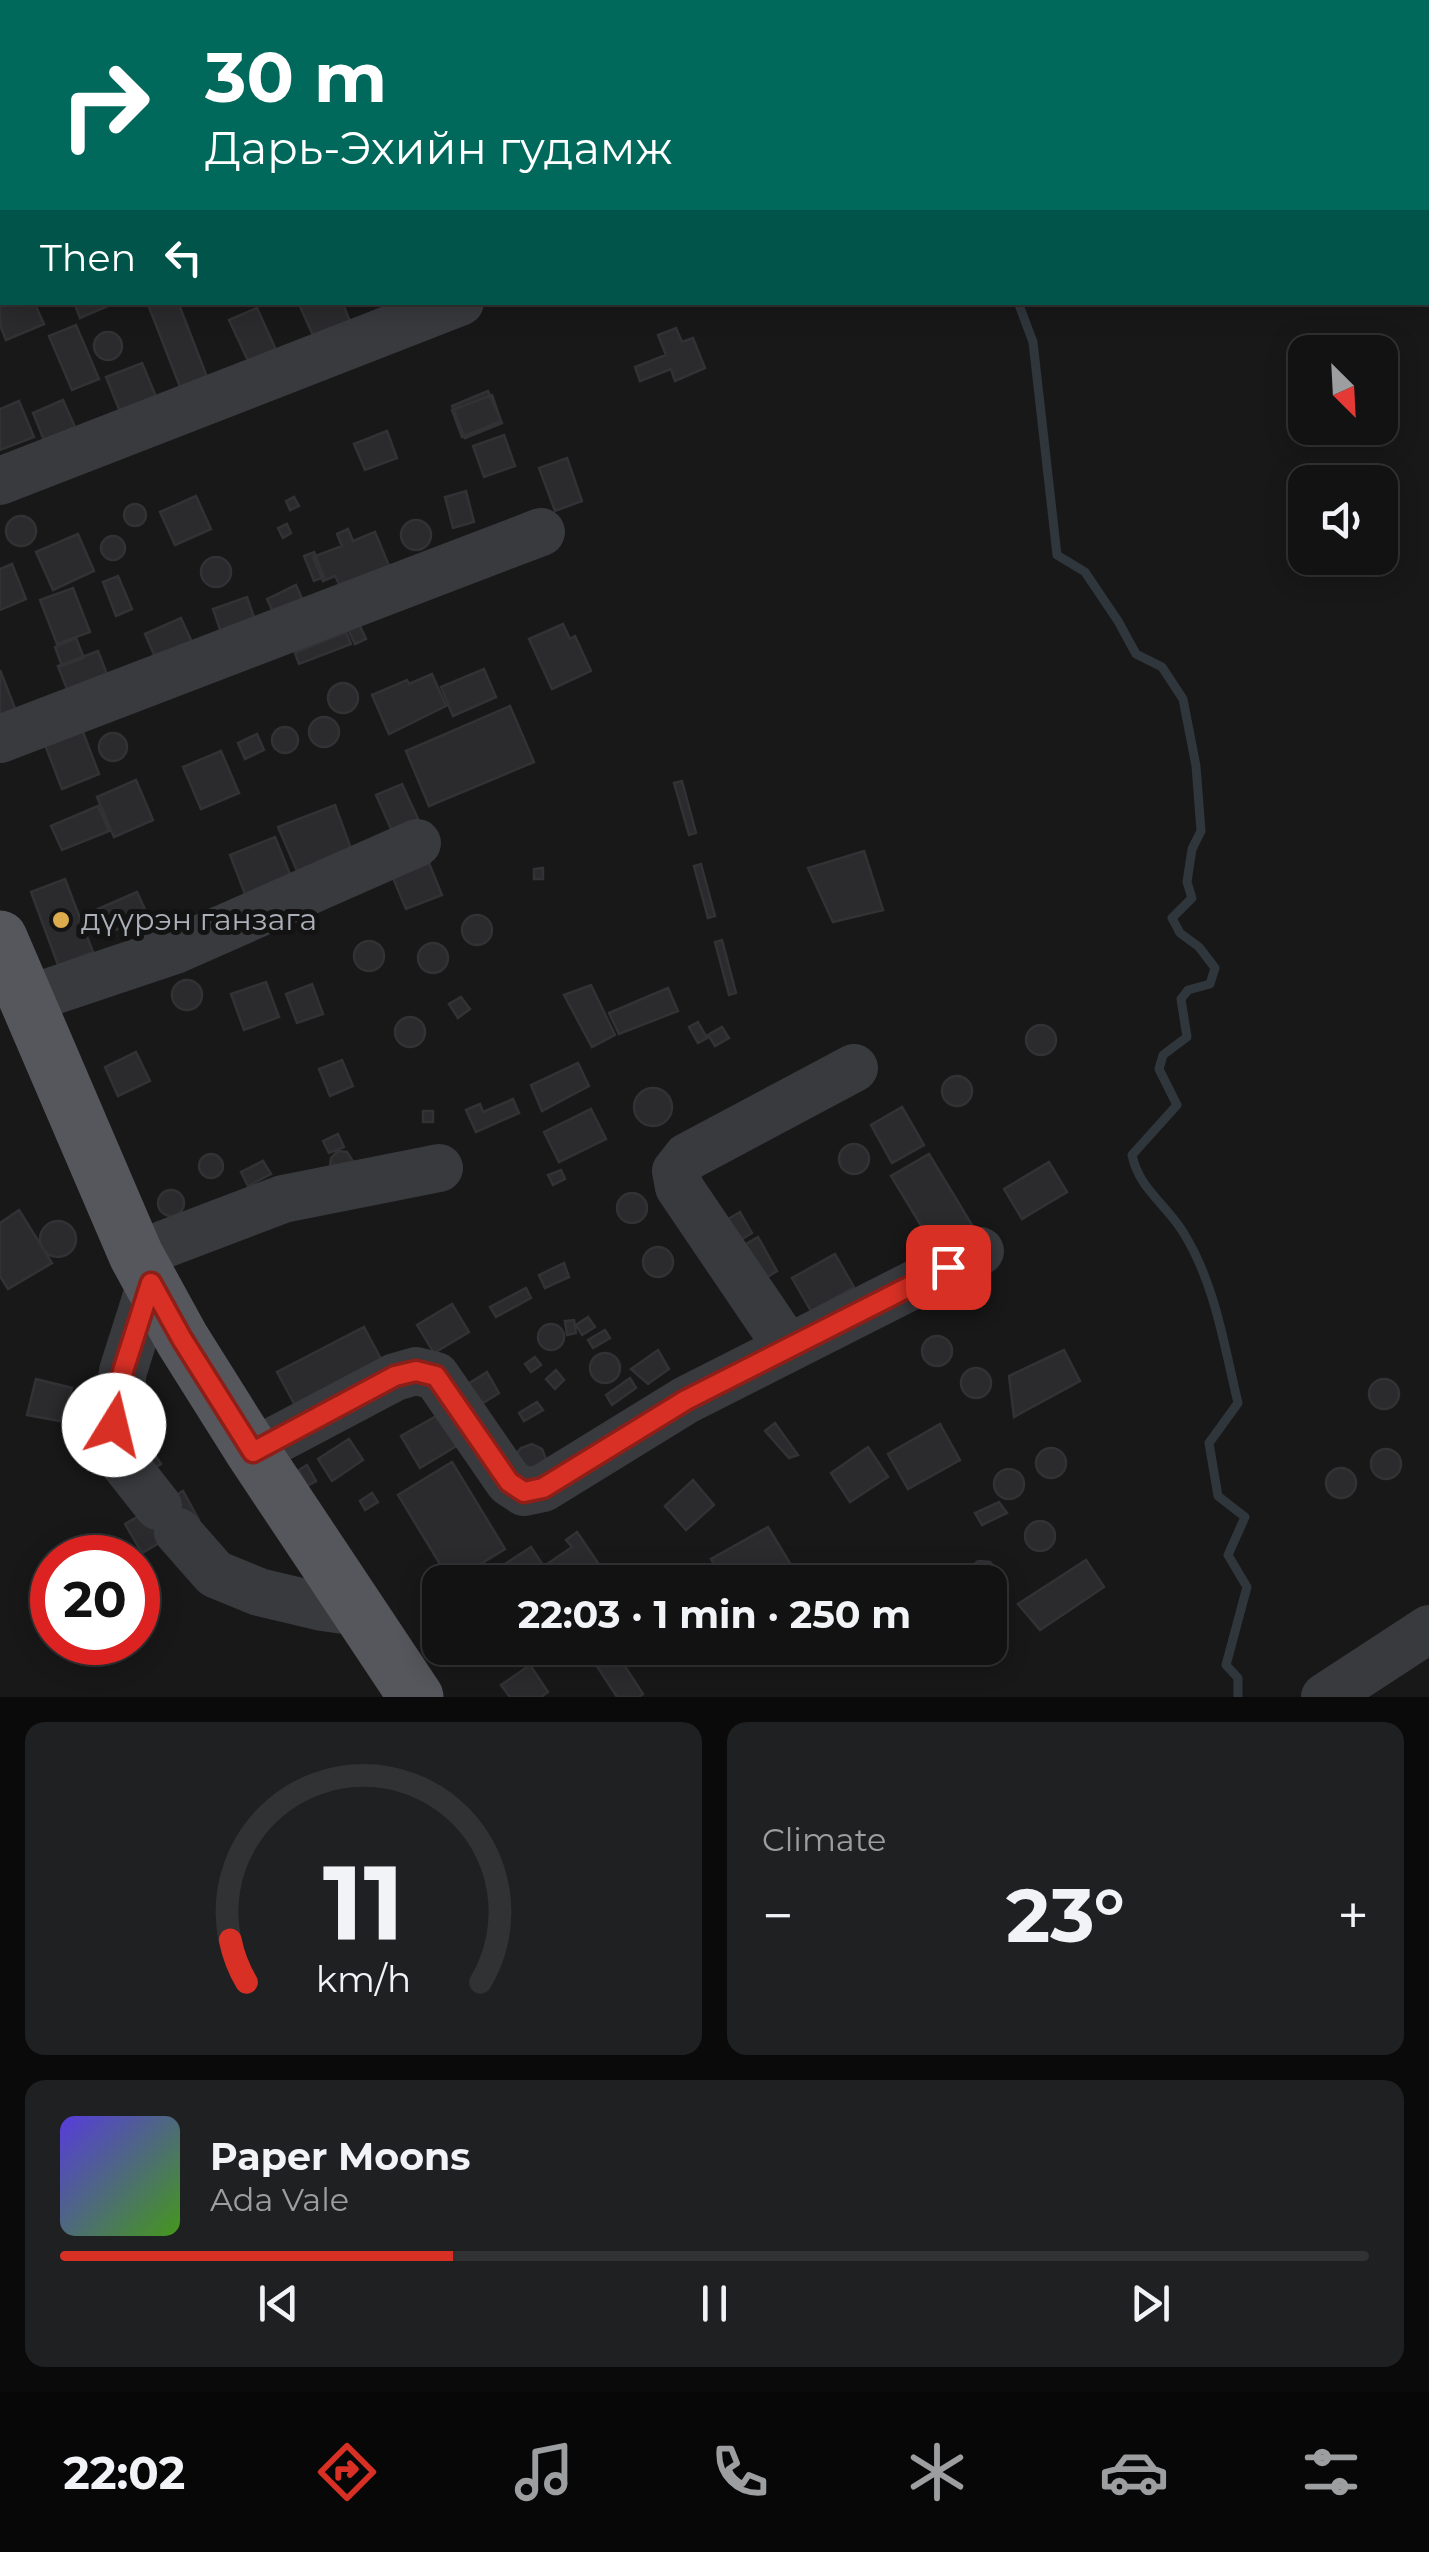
<!DOCTYPE html>
<meta charset="utf-8">
<style>
body{margin:0;font-family:Montserrat,sans-serif;background:#1f2021;color:#f1f3f6;height:100vh;display:flex;flex-direction:column;font-size:38px;white-space:nowrap}
*{box-sizing:border-box;margin:0}
p{font-size:32px;color:#9c9ea0}
.icon{flex:none;width:55px;height:55px;fill:none;stroke:currentColor;stroke-width:2;stroke-linecap:round;stroke-linejoin:round}
.map{position:relative;height:1697px;overflow:hidden}
.panel{display:flex;flex-direction:column;gap:25px;padding:25px;background:#0a0a0a;flex:1}
.panel>*{flex:none}
.guide{position:absolute;left:0px;top:0px;width:1430px;height:305px;box-shadow:0 5px 25px #0003,0 0 0 2px #313233;background:#00695c;color:#fff;overflow:hidden}
.needle{width:65px;rotate:156deg}
.fabs{position:absolute;left:1288px;top:335px;display:grid;gap:20px}
.fabs a{display:grid;place-items:center;width:110px;height:110px;border-radius:20px;background:#121213;box-shadow:0 5px 25px #0003,0 0 0 2px #313233;font-size:50px}
.speed{position:absolute;left:30px;top:1535px;display:flex;gap:20px;font-size:50px;font-weight:700;text-align:center}
.speed>*{display:grid;place-content:center;width:130px;height:130px;border-radius:50%;background:#121213;box-shadow:0 5px 25px #0003,0 0 0 2px #313233;line-height:1}
.speed .limit{border:15px solid #d22;background:#fff;color:#111}
.pin{position:absolute;display:grid;place-items:center;width:85px;height:85px;color:#fff;margin:-42px;border-radius:20px;box-shadow:0 5px 15px #0006}
.me{position:absolute;width:110px;margin:-55px;rotate:9deg;stroke-linejoin:round;filter:drop-shadow(0 0 8px #0008)}
.turn{display:flex;align-items:center;gap:35px;height:210px;padding:0 40px;font-size:45px}
.turn .icon{width:130px;height:130px;stroke-width:2.5}
.turn b{display:block;font-size:70px;line-height:85px}
.then{display:flex;align-items:center;height:95px;padding:0 40px;background:#0003;gap:20px;font-size:38px}
.big{font-size:75px;font-weight:700;line-height:1.1}
.panel .tile{flex:1;display:flex;flex-direction:column;justify-content:center;gap:15px;min-width:0;padding:0 35px;border-radius:20px;background:#1f2021}
.panel .dial{align-items:center;gap:0}
.dial svg{height:260px;overflow:visible;fill:none;stroke:#313233;stroke-width:7;stroke-linecap:round;text-anchor:middle}
.dial text{fill:#f1f3f6;stroke:none}
.song{display:flex;align-items:center;gap:30px}
.cover{width:120px;height:120px;border-radius:15px;background:linear-gradient(135deg,hsl(250 70% 55%),hsl(100 70% 35%))}
.played{height:10px;border-radius:5px;background:linear-gradient(90deg,#d93025 30%,#313233 30%)}
.keys{display:flex;justify-content:space-around;direction:ltr}
.heat{display:flex;justify-content:space-between;align-items:center;font-size:55px;direction:ltr}
.panel .tiles{flex:1;display:grid;gap:25px;grid-template-columns:1fr 1fr}
.tile:last-child{grid-column:span 2}
.trip{position:absolute;left:422px;top:1565px;width:585px;height:100px;border-radius:20px;background:#121213;box-shadow:0 5px 25px #0003,0 0 0 2px #313233;font-weight:700;line-height:100px;text-align:center}
.menu{display:flex;height:160px;justify-content:space-around;align-items:center;background:#070708;color:#9c9ea0}
.menu .icon{width:70px;height:70px}
.menu .current{color:#d93025}
.menu b{font-size:45px;color:#f1f3f6}
.map>svg:first-child{display:block}
.lines{fill:none;stroke-linecap:round;stroke-linejoin:round}
.stream{stroke:#2f363c;stroke-width:9}
.river{stroke:#2f363c;stroke-width:55}
.building{fill:#2b2b2d;stroke:#323235;stroke-width:2.5}
.minor{stroke:#393a3e;stroke-width:48}
.major{stroke:#55575c;stroke-width:55}
.route-casing{stroke:#8d1f18;stroke-width:25}
.route{stroke:#d93025;stroke-width:18}
.poi-dot{fill:#dcab4d;stroke:#131314;stroke-width:4}
.labels{text-anchor:middle;stroke-width:10;stroke-linejoin:round;paint-order:stroke}
.poi-label{font-size:30px;fill:#abafb7;stroke:#131314;text-anchor:start}
</style>
<div class="map">
<svg width="1429" height="1697" viewBox="0 0 1429 1697">
<rect width="100%" height="100%" fill="#181819"/>
<g class="lines">
<!-- stream -->
<path class="stream" d="M956 2 957 0
M1018 302 1033 342 1057 555 1085 572 1118 621 1136 654 1162 667 1183 699 1196 766 1201 831 1192 849 1187 882 1192 898 1172 918 1180 933 1199 947 1215 968 1210 984 1188 990 1181 999 1187 1037 1163 1055 1159 1069 1177 1105 1132 1155C1139 1189 1166 1204 1183 1232 1215 1283 1224 1345 1238 1403L1209 1443 1218 1496 1245 1517 1228 1555 1247 1587 1226 1665 1238 1678V1697"/>
<!-- river -->
<path class="river" d="M1410 2V0
M1428 95 1429 98"/>
</g>
<!-- building -->
<path class="building" d="M2 299V302H34L44 324 6 340 0 325V300Z
M74 302H117L80 318Z
M161 302H178L209 382 182 392 149 307Z
M298 302H342L352 326 316 342Z
M257 308 277 352 250 365 229 320Z
M76 325 99 379 72 390 49 336Z
M676 328 682 342 693 338 705 368 675 381 671 369 640 381 635 367 666 355 658 335Z
M94 346a14 14 0 1 1 28 0a14 14 0 1 1-28 0Z
M142 363 157 399 121 414 106 377Z
M488 391 502 423 465 438 452 406Z
M492 395 501 421 462 437 452 410Z
M63 400 75 427 44 440 33 413Z
M19 401 34 437 0 450V409Z
M387 431 397 458 365 470 354 444Z
M504 435 515 466 484 477 473 446Z
M567 458 582 501 555 511 539 468Z
M466 491 474 522 453 528 445 497Z
M196 496 211 529 175 545 160 512Z
M294 497 299 506 290 510 286 501Z
M124 515a11 11 0 1 1 22 0a11 11 0 1 1-22 0Z
M6 531a15 15 0 1 1 30 0a15 15 0 1 1-30 0Z
M401 535a15 15 0 1 1 30 0a15 15 0 1 1-30 0Z
M287 524 291 533 283 538 278 528Z
M348 529 353 541 375 532 390 568 341 588 335 576 323 581 313 557 342 546 337 534Z
M78 534 94 571 53 590 36 552Z
M101 548a12 12 0 1 1 24 0a12 12 0 1 1-24 0Z
M314 552 324 577 314 581 304 556Z
M201 572a15 15 0 1 1 30 0a15 15 0 1 1-30 0Z
M12 564 26 599 0 610V569Z
M118 576 132 609 116 616 103 582Z
M296 585 305 605 276 618 267 599Z
M73 588 90 632 57 644 40 600Z
M247 597 257 626 223 638 213 609Z
M181 618 195 649 159 666 145 634Z
M359 624 366 639 355 644 348 629Z
M563 624 570 639 575 636 591 671 552 689 529 639Z
M346 632 351 644 299 664 295 653Z
M76 638 84 658 62 666 55 647Z
M98 651 110 682 70 697 58 666Z
M484 669 496 697 453 716 441 687Z
M0 670 18 716 0 723Z
M432 674 446 706 389 734 372 695 407 680 409 684Z
M328 698a15 15 0 1 1 30 0a15 15 0 1 1-30 0Z
M510 706 534 762 429 806 406 751Z
M309 732a15 15 0 1 1 30 0a15 15 0 1 1-30 0Z
M80 724 99 774 62 789 42 737Z
M272 740a13 13 0 1 1 26 0a13 13 0 1 1-26 0Z
M99 747a14 14 0 1 1 28 0a14 14 0 1 1-28 0Z
M257 734 264 750 245 759 238 743Z
M221 751 239 793 201 809 183 767Z
M136 780 153 820 114 837 97 797Z
M682 781 696 833 689 835 674 783Z
M402 784 418 819 392 831 376 795Z
M335 805 353 854 301 880 278 827Z
M98 806 109 831 62 850 51 826Z
M275 837 294 884 248 902 230 855Z
M864 851 883 910 833 922 808 868Z
M429 863 442 895 406 909 393 878Z
M701 864 715 916 708 918 694 866Z
M543 868V879H534V869Z
M65 879 93 952 58 965 31 892Z
M137 892 148 916 108 933 98 909Z
M462 930a15 15 0 1 1 30 0a15 15 0 1 1-30 0Z
M722 940 736 993 729 995 715 942Z
M354 956a15 15 0 1 1 30 0a15 15 0 1 1-30 0Z
M418 958a15 15 0 1 1 30 0a15 15 0 1 1-30 0Z
M172 995a15 15 0 1 1 30 0a15 15 0 1 1-30 0Z
M266 982 279 1017 244 1030 231 994Z
M312 984 323 1014 297 1023 286 994Z
M591 985 615 1035 592 1047 564 995Z
M668 988 678 1011 619 1034 609 1013Z
M461 997 470 1009 458 1018 449 1004Z
M395 1032a15 15 0 1 1 30 0a15 15 0 1 1-30 0Z
M698 1022 707 1038 698 1043 689 1027Z
M1026 1040a15 15 0 1 1 30 0a15 15 0 1 1-30 0Z
M722 1027 729 1038 715 1046 708 1035Z
M136 1052 150 1081 118 1096 105 1067Z
M342 1060 353 1086 330 1096 319 1069Z
M578 1063 589 1086 542 1111 531 1085Z
M942 1091a15 15 0 1 1 30 0a15 15 0 1 1-30 0Z
M634 1107a19 19 0 1 1 38 0a19 19 0 1 1-38 0Z
M513 1099 519 1113 476 1132 466 1110 480 1104 483 1112Z
M902 1107 924 1145 892 1163 871 1125Z
M591 1109 606 1139 559 1162 544 1132Z
M423 1111H433V1122H423Z
M338 1134 344 1147 329 1153 323 1141Z
M839 1159a15 15 0 1 1 30 0a15 15 0 1 1-30 0Z
M338 1151 347 1152 354 1163 330 1167 331 1158Z
M929 1154 975 1230 937 1252 891 1176Z
M199 1166a12 12 0 1 1 24 0a12 12 0 1 1-24 0Z
M263 1161 271 1174 248 1186 241 1172Z
M1049 1162 1067 1192 1022 1219 1004 1189Z
M561 1170 565 1179 553 1185 548 1175Z
M158 1203a13 13 0 1 1 26 0a13 13 0 1 1-26 0Z
M617 1208a15 15 0 1 1 30 0a15 15 0 1 1-30 0Z
M19 1210 52 1263 8 1289 0 1276V1223Z
M740 1212 752 1233 729 1247 717 1226Z
M40 1239a18 18 0 1 1 36 0a18 18 0 1 1-36 0Z
M758 1237 777 1271 759 1282 739 1248Z
M643 1262a15 15 0 1 1 30 0a15 15 0 1 1-30 0Z
M835 1254 854 1287 811 1311 792 1278Z
M564 1263 569 1277 545 1288 539 1275Z
M526 1288 531 1298 496 1317 490 1307Z
M452 1304 469 1332 434 1353 417 1325Z
M588 1317 595 1327 582 1335 576 1325Z
M574 1320 576 1333 567 1335 565 1321Z
M538 1337a13 13 0 1 1 26 0a13 13 0 1 1-26 0Z
M364 1327 388 1372 302 1418 277 1372Z
M605 1330 610 1338 593 1348 588 1340Z
M922 1351a15 15 0 1 1 30 0a15 15 0 1 1-30 0Z
M658 1350 669 1369 648 1384 631 1369Z
M1064 1350 1080 1381 1014 1417 1009 1376Z
M590 1368a15 15 0 1 1 30 0a15 15 0 1 1-30 0Z
M535 1357 541 1365 531 1372 525 1364Z
M961 1383a15 15 0 1 1 30 0a15 15 0 1 1-30 0Z
M556 1370 564 1380 555 1389 546 1379Z
M487 1372 499 1393 470 1411 457 1391Z
M630 1378 636 1388 612 1405 606 1395Z
M1369 1394a15 15 0 1 1 30 0a15 15 0 1 1-30 0Z
M36 1379 72 1388 60 1421 27 1415Z
M537 1402 543 1410 524 1421 519 1413Z
M440 1414 458 1445 420 1468 401 1436Z
M775 1423 798 1455 789 1458 765 1431Z
M940 1424 960 1460 908 1489 888 1454Z
M349 1439 363 1460 332 1481 318 1459Z
M146 1441 161 1464 139 1479 124 1456Z
M532 1444 542 1449 546 1459 525 1474 517 1453 521 1448Z
M868 1447 888 1477 850 1502 831 1473Z
M1036 1463a15 15 0 1 1 30 0a15 15 0 1 1-30 0Z
M1371 1464a15 15 0 1 1 30 0a15 15 0 1 1-30 0Z
M452 1462 505 1549 451 1582 398 1495Z
M307 1465 316 1481 307 1486 299 1470Z
M1326 1483a15 15 0 1 1 30 0a15 15 0 1 1-30 0Z
M994 1484a15 15 0 1 1 30 0a15 15 0 1 1-30 0Z
M693 1480 714 1505 686 1530 665 1506Z
M183 1491 199 1520 142 1553 125 1524Z
M372 1493 378 1502 365 1510 360 1501Z
M999 1502 1007 1513 982 1525 975 1513Z
M1025 1536a15 15 0 1 1 30 0a15 15 0 1 1-30 0Z
M768 1527 799 1578 790 1582H724L711 1559Z
M577 1532 600 1566 576 1582H559L547 1564 572 1547 566 1540Z
M531 1547 554 1582H502L494 1571Z
M1086 1560 1104 1587 1040 1630 1018 1604Z
M978 1561 990 1562 997 1570 998 1581 990 1590V1582H969V1569Z
M605 1648H613L643 1694 639 1697H617L591 1657Z
M530 1665 548 1692 541 1697H510L501 1685Z"/>
<g class="lines">
<!-- minor -->
<path class="minor" d="M46 2 50 0
M550 2 554 0
M0 27 2 26
M0 212 2 211
M0 481 460 302
M0 739 541 532
M26 1000 175 950 417 843
M136 1255 283 1199 439 1168
M151 1283 123 1371 113 1449 158 1506
M788 1348 679 1187 676 1171 687 1157 854 1068
M253 1452 395 1377 416 1371 436 1376 509 1482 524 1492 543 1488 686 1400 980 1251
M178 1532 215 1574 259 1592 322 1607 359 1612
M1325 1697 1429 1629"/>
<!-- major -->
<path class="major" d="M0 938 136 1255 182 1339 253 1452 416 1697"/>
</g>
<g class="lines">
<defs>
<path id="route" d="M114 1425 123 1371 151 1283 182 1339 253 1452 395 1376 416 1371 436 1376 509 1482 524 1492 543 1488 686 1400 948 1267"/>
</defs>
<!-- route casing -->
<use href="#route" class="route-casing"/>
<!-- route -->
<use href="#route" class="route"/>
</g>
<!-- markers -->
<circle class="poi-dot" cx="61" cy="920" r="10"/>
<g class="labels">
<!-- poi labels -->
<g class="poi-label">
<text x="81" y="930">дүүрэн ганзага</text>
</g>
</g>
</svg>
<div class="fabs">
<a><svg class="needle" viewBox="-14 -14 28 28"><path d="M0-13l5 13h-10z" fill="#e53935"/><path d="M0 13l5-13h-10z" fill="#9c9ea0"/></svg></a>
<a><svg class="icon" aria-label="sound" viewBox="0 0 24 24"><path d="M4 9h4l5-4v14l-5-4H4zM17 9q2 3 0 6"/></svg></a>
</div>
<div class="speed"><div class="limit">20</div></div>
<div class="pin" style="left:948px;top:1267px;background:#d93025"><svg class="icon" aria-label="arrive" viewBox="0 0 24 24"><path d="M6 21V4h12l-3 4 3 4H6"/></svg></div>
<svg class="me" style="left:114px;top:1425px" viewBox="-20 -20 40 40"><circle r="19" fill="#fff"/><path d="M0-13L10 11 0 6-10 11z" fill="#d93025"/></svg>
<div class="trip">22:03 · 1 min · 250 m</div>
<div class="guide">
<div class="turn"><svg class="icon" aria-label="right" viewBox="0 0 24 24"><path d="M7 20v-9h11M14 6l5 5-5 5"/></svg><div><b>30 m</b>Дарь-Эхийн гудамж</div></div>
<div class="then">Then<svg class="icon" aria-label="left" viewBox="0 0 24 24"><path d="M17 20v-9H6M10 6l-5 5 5 5"/></svg></div>
</div>
</div>
<section class="panel">
<div class="tiles">
<div class="tile dial"><svg viewBox="0 0 100 80">
<path d="M14 69A42 42 0 1 1 86 69"/>
<path d="M14 69A42 42 0 0 1 9 56" stroke="#d93025"/>
<text x="50" y="56" font-size="32" font-weight="700">11</text>
<text x="50" y="72" font-size="11">km/h</text>
</svg></div>
<div class="tile"><p>Climate</p>
<div class="heat"><a>−</a><b class="big">23°</b><a>+</a></div>
</div>
<div class="tile">
<div class="song"><i class="cover"></i><div><b>Paper Moons</b><p>Ada Vale</p></div></div>
<div class="played"></div>
<div class="keys"><svg class="icon" aria-label="previous" viewBox="0 0 24 24"><path d="M18 5L8 12l10 7zM5 5v14"/></svg><svg class="icon" aria-label="pause" viewBox="0 0 24 24"><path d="M8 5v14M16 5v14"/></svg><svg class="icon" aria-label="next" viewBox="0 0 24 24"><path d="M6 5l10 7-10 7zM19 5v14"/></svg></div>
</div>
</div>
</section>
<nav class="menu">
<b>22:02</b>
<svg class="icon current" aria-label="directions" viewBox="0 0 24 24"><path d="M12 3l9 9-9 9-9-9zM9 14v-3h6M13 9l2 2-2 2"/></svg>
<svg class="icon" aria-label="music" viewBox="0 0 24 24"><path d="M9 18V5l10-2v13"/><circle cx="6" cy="18" r="3"/><circle cx="16" cy="16" r="3"/></svg>
<svg class="icon" aria-label="phone" viewBox="0 0 24 24"><path d="M5 4h4l2 5-3 2q2 4 5 5l2-3 5 2v4C11 20 4 13 5 4z"/></svg>
<svg class="icon" aria-label="climate" viewBox="0 0 24 24"><path d="M12 3v18M4 7l16 10M4 17L20 7"/></svg>
<svg class="icon" aria-label="car" viewBox="0 0 24 24"><path d="M5 17H2v-5l4-1 3-4h7l3 4 3 1v5h-3M9 17h6M6 11h13"/><circle cx="7" cy="17" r="2"/><circle cx="17" cy="17" r="2"/></svg>
<svg class="icon" aria-label="filters" viewBox="0 0 24 24"><path d="M4 7h16M4 17h16"/><circle cx="9" cy="7" r="2"/><circle cx="15" cy="17" r="2"/></svg>
</nav>
